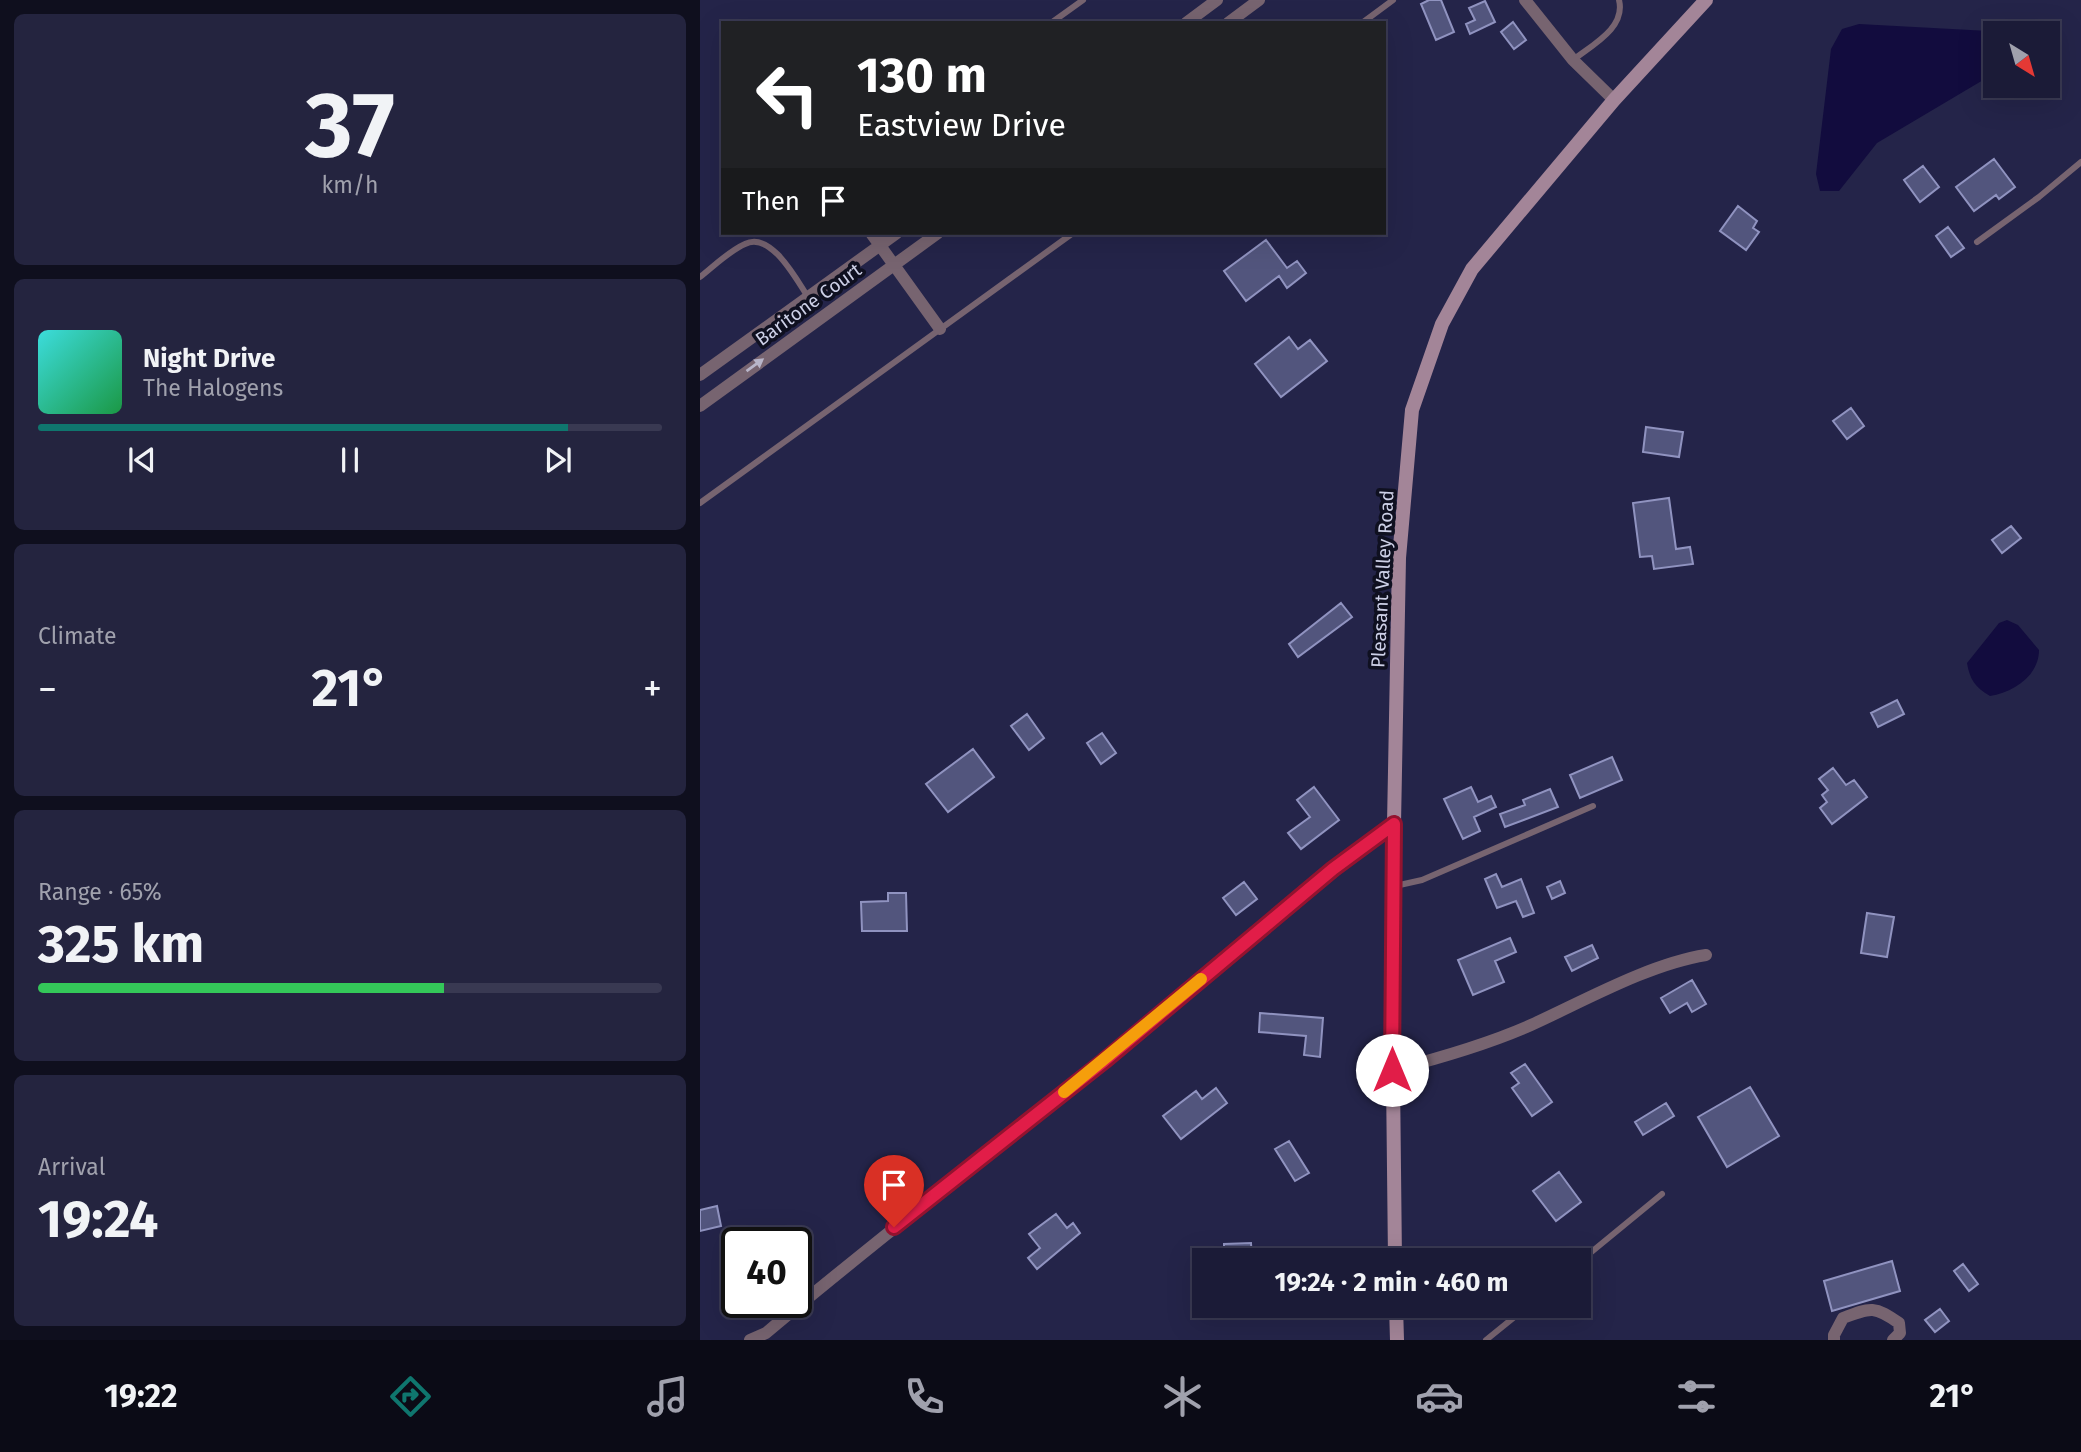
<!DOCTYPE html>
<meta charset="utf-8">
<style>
body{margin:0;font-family:"Fira Sans",sans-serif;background:#24243f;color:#f1f3f6;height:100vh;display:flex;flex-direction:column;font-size:26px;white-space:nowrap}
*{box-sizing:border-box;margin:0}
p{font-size:23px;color:#a0a1ad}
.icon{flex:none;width:38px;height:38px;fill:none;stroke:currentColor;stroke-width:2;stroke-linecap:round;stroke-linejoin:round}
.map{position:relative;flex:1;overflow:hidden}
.details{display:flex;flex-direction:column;gap:14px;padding:14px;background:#0f0f1e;width:700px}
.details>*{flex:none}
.banner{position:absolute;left:21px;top:21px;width:665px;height:214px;border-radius:0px;box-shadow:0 7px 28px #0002,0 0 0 2px #393952;background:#202124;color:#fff;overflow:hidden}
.needle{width:46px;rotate:143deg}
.fabs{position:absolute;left:1283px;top:21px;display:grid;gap:14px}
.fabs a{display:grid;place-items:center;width:77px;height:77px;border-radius:0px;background:#1b1b37;box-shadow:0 7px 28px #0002,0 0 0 2px #393952;font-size:35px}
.speed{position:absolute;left:21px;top:1227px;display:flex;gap:14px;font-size:35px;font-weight:700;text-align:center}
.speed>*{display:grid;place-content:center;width:91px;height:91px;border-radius:50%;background:#1b1b37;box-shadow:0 7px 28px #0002,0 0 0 2px #393952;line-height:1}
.speed .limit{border:4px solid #111;border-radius:10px;background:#fff;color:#111}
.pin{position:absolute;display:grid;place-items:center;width:60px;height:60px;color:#fff;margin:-72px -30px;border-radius:50% 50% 50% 0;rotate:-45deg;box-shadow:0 0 7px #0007}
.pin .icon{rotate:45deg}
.me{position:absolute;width:77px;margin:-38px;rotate:0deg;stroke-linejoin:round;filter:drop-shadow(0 0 5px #0008)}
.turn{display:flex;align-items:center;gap:24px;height:147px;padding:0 21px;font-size:32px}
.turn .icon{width:91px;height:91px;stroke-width:2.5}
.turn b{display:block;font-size:49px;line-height:60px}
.then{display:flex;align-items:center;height:66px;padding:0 21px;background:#0003;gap:14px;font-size:26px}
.big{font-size:52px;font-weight:700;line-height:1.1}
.details .tile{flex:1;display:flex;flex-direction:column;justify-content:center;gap:10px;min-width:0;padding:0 24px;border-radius:10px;background:#24243f}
.details .dial{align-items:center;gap:0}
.dial b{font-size:91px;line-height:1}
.song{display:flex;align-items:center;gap:21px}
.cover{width:84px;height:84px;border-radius:10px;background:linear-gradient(135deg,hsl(180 70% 55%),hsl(140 70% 35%))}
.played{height:7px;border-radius:4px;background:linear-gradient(90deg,#0f766e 85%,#393952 85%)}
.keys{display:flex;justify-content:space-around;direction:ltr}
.heat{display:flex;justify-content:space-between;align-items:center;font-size:38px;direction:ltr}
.charge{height:10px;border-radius:5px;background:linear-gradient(90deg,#34c759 65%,#393952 0)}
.trip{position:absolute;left:492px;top:1248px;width:399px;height:70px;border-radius:0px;background:#1b1b37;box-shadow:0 7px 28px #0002,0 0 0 2px #393952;font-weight:700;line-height:70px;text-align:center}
.tabs{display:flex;height:112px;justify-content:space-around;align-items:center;background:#0b0b16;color:#a0a1ad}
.tabs .icon{width:49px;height:49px}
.tabs .active{color:#0f766e}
.tabs b{font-size:32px;color:#f1f3f6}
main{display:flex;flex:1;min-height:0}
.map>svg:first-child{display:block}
.water{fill:#120c3e}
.building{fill:#52557d;stroke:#9093c0;stroke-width:2}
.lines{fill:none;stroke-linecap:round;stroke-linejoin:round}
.lane{stroke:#776470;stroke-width:6}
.street{stroke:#776470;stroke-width:12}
.secondary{stroke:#a38598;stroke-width:14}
.oneway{fill:#b8b5c9}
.route-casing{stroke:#92132f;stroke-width:18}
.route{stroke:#e11d48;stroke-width:12}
.slow{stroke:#f59e0b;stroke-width:12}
.labels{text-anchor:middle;stroke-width:7;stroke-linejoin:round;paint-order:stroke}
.street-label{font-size:19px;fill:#cdd0e7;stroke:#0f1020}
</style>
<main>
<section class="details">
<div class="tile dial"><b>37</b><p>km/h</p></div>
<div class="tile">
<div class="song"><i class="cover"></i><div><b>Night Drive</b><p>The Halogens</p></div></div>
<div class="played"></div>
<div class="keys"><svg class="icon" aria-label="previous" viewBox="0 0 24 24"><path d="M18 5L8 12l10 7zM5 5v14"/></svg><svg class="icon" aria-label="pause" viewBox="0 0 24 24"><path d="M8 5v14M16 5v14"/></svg><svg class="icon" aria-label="next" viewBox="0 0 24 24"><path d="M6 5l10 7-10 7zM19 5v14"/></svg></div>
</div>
<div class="tile"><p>Climate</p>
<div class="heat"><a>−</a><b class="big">21°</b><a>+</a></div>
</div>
<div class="tile"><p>Range · 65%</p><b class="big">325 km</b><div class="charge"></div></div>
<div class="tile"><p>Arrival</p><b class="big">19:24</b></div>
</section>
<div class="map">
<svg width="1381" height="1340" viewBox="0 0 1381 1340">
<rect width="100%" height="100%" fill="#242449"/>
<!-- water -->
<path class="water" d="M1159 24 1289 31 1295 36V73L1177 143 1139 191H1120L1116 174 1131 49 1142 29Z
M1307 620 1318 625 1339 650C1339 676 1313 692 1290 696 1275 687 1270 680 1267 663L1299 623Z"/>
<!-- building -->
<path class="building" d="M729 0H741L754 32 736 40 721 4Z
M785 1 795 22 770 34 766 24 775 20 769 8Z
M813 22 826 40 814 49 801 32Z
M1294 159 1315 187 1299 199 1296 195 1274 211 1256 187Z
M1223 166 1239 187 1220 202 1204 180Z
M1038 206 1057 221 1053 228 1059 232 1046 250 1020 231Z
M1248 227 1264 248 1251 257 1236 236Z
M566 240 587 268 597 261 606 273 587 288 579 276 546 301 524 271Z
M589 337 598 349 610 340 627 361 581 397 555 364Z
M1151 408 1164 426 1147 439 1133 421Z
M946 427 983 432 979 457 943 452Z
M969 498 976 549 990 547 993 564 954 569 952 556 940 557 933 503Z
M1311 526 1321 538 1302 553 1292 540Z
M641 603 652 617 598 657 589 644Z
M1197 700 1204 714 1178 727 1171 713Z
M327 714 344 738 329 750 311 726Z
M402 733 416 753 401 764 387 743Z
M273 749 294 777 248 812 226 784Z
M912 757 922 780 880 798 870 775Z
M1133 768 1146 785 1154 780 1167 797 1132 824 1120 808 1127 802 1122 795 1128 790 1119 779Z
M614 787 639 820 601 849 588 833 610 817 597 800Z
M771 787 778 802 791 796 796 807 774 817 780 831 763 839 744 799Z
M850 789 858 807 805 827 800 814 825 805 823 800Z
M796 874 802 887 821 879 834 913 823 917 816 901 797 908 785 879Z
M860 881 865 893 852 899 847 887Z
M544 882 557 899 536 915 523 898Z
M188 893H206L207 931H162L161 902 188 901Z
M1167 913 1194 917 1187 957 1161 953Z
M810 938 816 952 795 961 804 982 773 995 758 960Z
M892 945 898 958 872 971 865 957Z
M992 980 1006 1004 992 1012 987 1003 970 1013 961 998Z
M560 1013 623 1018 620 1057 604 1055 606 1036 559 1032Z
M825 1064 852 1102 832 1116 812 1088 819 1083 811 1073Z
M1050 1087 1079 1136 1027 1167 998 1117Z
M516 1088 527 1103 481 1139 463 1116 496 1091 502 1099Z
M966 1103 974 1116 943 1135 935 1122Z
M589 1141 609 1173 595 1181 575 1149Z
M859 1172 881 1202 856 1221 833 1191Z
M17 1206 21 1226 0 1231V1210Z
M356 1214 367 1228 373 1223 380 1233 337 1269 328 1258 340 1248 329 1234Z
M551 1243 552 1260H524V1244Z
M1192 1261 1200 1291 1132 1311 1124 1281Z
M1263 1264 1278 1284 1269 1291 1254 1271Z
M1240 1309 1249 1321 1235 1332 1225 1320Z"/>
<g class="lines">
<!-- lane -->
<path class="lane" d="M351 23 383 0
M662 23 693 0
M873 60C892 45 926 28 919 0
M1277 242 1339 197 1381 162
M0 277C14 266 29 251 45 244 71 231 96 279 108 297
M0 503 373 233
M695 886 722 880 893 806
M878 1263 962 1194
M786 1340 828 1306"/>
<!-- street -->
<path class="street" d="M825 0 873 60 914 100
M486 23 517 0
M528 23 559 0
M171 233 240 329
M0 375 197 233
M0 406 238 233
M693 1070C740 1058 786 1045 831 1025 884 1001 949 964 1006 955
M50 1340 66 1333C176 1240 290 1153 402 1063 500 984 593 899 694 824
M1134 1340V1335L1143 1318C1171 1307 1175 1306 1199 1323L1200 1333 1193 1340"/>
<!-- secondary -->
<path class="secondary" d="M695 1260 692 986 694 824 699 558 712 410 742 324 772 269 914 100 1006 0
M696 1306 697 1340"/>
</g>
<!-- one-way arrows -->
<defs><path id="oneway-solid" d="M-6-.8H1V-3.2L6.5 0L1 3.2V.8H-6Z" transform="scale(1.75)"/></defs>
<use class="oneway" href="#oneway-solid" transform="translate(55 365) rotate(-36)"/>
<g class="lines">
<defs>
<path id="route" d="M194 1227 404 1061 633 869 694 824 692 1070"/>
</defs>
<!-- route casing -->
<use href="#route" class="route-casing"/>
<!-- route -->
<use href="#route" class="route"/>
<!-- slow -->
<path class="slow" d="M364 1092 501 979"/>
</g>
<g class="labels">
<!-- street labels -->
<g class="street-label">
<text transform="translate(108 304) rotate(-36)" y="7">Baritone Court</text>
<text transform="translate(682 579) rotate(-87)" y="7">Pleasant Valley Road</text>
</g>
</g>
</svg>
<div class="fabs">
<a><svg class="needle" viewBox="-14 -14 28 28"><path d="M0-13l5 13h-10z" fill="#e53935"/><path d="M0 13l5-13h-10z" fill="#a0a1ad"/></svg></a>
</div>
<div class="speed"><div class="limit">40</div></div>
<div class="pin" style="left:194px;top:1227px;background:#d93025"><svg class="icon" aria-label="arrive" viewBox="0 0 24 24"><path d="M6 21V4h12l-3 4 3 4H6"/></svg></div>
<svg class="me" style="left:692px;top:1070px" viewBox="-20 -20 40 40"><circle r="19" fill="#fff"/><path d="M0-13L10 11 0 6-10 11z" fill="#e11d48"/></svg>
<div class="trip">19:24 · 2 min · 460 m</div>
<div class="banner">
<div class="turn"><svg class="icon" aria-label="left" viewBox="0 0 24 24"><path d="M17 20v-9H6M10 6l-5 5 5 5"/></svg><div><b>130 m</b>Eastview Drive</div></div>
<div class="then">Then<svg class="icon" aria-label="arrive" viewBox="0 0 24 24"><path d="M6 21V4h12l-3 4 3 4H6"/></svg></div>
</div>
</div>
</main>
<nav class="tabs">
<b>19:22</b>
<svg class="icon active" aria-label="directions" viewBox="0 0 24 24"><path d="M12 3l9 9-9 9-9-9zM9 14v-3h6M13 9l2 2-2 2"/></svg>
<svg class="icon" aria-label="music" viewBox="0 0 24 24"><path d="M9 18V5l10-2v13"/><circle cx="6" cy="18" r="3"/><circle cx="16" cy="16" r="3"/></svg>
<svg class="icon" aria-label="phone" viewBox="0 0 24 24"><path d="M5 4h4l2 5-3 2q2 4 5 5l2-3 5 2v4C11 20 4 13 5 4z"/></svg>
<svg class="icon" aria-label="climate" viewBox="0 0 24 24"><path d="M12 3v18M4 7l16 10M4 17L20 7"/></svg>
<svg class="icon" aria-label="car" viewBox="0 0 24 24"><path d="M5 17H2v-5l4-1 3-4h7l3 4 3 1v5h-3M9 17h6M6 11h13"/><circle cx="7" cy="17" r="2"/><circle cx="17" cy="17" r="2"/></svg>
<svg class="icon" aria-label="filters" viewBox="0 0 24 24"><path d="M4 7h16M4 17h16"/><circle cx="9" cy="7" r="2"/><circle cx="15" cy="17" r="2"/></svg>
<b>21°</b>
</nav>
